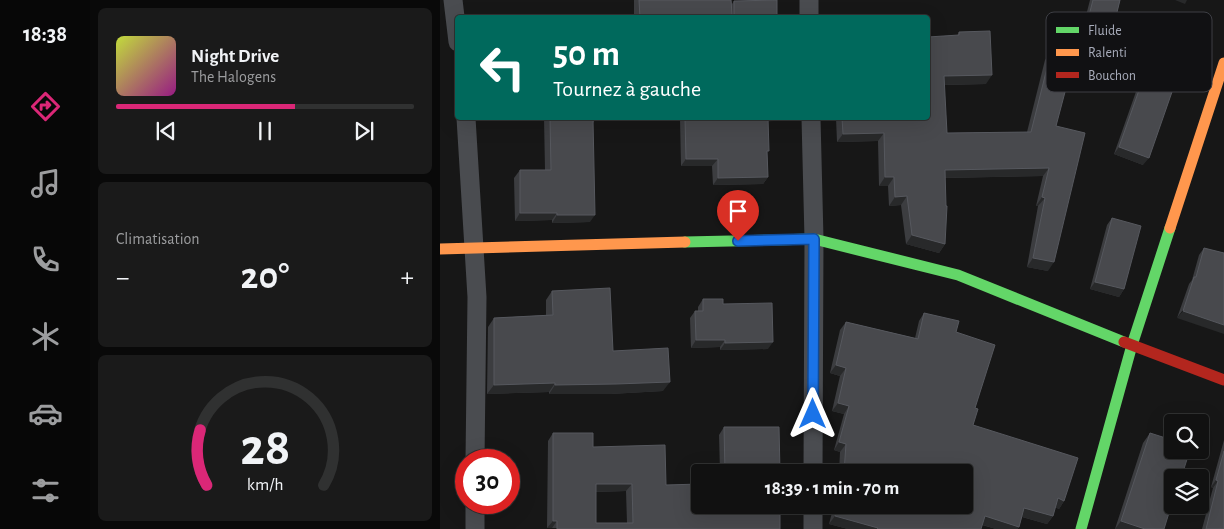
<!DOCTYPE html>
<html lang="fr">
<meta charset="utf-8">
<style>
body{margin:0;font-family:"Alegreya Sans",sans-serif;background:#1a1a1a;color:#f1f3f6;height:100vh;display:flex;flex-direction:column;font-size:19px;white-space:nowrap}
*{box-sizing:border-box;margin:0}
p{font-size:16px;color:#9c9d9f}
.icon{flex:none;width:28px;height:28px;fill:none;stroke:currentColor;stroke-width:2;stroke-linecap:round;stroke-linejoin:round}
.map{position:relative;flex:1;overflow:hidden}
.sheet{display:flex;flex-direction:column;gap:8px;padding:8px;background:#090909;width:350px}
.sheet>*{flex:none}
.hud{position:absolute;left:15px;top:15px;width:475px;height:105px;border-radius:5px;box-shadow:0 5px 20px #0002,0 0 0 1px #303131;background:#00695c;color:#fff;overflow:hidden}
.fabs{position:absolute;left:724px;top:414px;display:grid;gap:10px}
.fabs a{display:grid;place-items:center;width:45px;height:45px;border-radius:5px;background:#111;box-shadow:0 5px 20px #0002,0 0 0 1px #303131;font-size:25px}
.speed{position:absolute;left:15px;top:449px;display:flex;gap:10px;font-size:25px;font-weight:700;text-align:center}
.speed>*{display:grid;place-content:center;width:65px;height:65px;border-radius:50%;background:#111;box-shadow:0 5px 20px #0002,0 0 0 1px #303131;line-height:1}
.speed .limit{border:8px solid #d22;background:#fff;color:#111}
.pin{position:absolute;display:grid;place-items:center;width:42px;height:42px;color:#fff;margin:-51px -21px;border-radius:50% 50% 50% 0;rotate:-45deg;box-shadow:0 0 5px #0007}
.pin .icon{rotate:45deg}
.me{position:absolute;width:55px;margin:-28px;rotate:0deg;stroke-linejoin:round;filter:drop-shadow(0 0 4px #0008)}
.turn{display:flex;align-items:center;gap:18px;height:105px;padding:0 15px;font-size:22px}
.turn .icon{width:65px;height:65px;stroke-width:2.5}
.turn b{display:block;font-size:35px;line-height:42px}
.big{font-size:38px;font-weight:700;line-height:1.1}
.sheet .widget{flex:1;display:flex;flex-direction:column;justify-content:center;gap:8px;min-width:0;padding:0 18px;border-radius:8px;background:#1a1a1a}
.sheet .dial{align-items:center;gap:0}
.dial svg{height:130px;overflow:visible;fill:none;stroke:#303131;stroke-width:7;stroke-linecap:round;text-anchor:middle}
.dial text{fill:#f1f3f6;stroke:none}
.song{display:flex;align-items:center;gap:15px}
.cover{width:60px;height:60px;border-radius:8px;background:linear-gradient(135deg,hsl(70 70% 55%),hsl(310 70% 35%))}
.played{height:5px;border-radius:2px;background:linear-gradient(90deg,#db2777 60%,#303131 60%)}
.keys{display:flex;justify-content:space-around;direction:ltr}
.heat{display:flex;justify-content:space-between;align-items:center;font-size:28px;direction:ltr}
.trip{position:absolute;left:251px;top:464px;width:282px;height:50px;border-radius:5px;background:#111;box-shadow:0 5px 20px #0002,0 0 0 1px #303131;font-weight:700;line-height:50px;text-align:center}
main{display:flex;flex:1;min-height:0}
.dock{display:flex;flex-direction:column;width:90px;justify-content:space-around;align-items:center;background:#070707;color:#9c9d9f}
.dock .icon{width:35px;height:35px}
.dock .on{color:#db2777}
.dock b{font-size:22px;color:#f1f3f6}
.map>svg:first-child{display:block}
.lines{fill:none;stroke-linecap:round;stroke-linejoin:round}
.street{stroke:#4a4c50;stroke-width:19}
.fast{stroke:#63d668;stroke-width:11}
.slow{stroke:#ff974d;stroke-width:11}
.jam{stroke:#b3261e;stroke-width:11}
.wall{fill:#3c3d40;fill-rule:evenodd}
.shaded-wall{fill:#28292a}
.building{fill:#48494d;stroke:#56585e;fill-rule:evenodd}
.route-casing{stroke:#114b97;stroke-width:12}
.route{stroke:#1a73e8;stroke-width:9}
.key{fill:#111113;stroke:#3e3f45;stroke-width:1}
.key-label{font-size:14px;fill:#a7abb9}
</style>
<main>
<nav class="dock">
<b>18:38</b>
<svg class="icon on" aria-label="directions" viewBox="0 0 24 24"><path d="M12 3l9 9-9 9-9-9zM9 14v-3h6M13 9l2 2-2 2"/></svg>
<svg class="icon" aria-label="music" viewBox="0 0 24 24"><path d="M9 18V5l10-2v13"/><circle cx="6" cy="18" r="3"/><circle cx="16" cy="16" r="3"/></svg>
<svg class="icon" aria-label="phone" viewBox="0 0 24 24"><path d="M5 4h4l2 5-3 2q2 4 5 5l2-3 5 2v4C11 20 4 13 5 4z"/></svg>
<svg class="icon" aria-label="climate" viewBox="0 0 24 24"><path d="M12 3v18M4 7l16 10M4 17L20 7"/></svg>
<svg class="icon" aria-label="car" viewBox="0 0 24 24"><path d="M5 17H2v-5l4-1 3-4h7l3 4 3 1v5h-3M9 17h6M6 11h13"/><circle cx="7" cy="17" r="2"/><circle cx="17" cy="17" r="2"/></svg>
<svg class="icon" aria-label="filters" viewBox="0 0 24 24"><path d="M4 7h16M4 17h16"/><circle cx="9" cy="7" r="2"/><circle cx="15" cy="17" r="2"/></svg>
</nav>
<section class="sheet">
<div class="widget">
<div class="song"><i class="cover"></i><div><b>Night Drive</b><p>The Halogens</p></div></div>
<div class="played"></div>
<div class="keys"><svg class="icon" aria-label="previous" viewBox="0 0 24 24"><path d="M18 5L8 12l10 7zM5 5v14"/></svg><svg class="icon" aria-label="pause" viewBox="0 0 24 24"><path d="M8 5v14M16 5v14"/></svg><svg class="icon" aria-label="next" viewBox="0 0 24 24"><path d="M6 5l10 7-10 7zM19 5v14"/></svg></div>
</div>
<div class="widget"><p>Climatisation</p>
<div class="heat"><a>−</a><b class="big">20°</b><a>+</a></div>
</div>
<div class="widget dial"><svg viewBox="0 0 100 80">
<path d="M14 69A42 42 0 1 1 86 69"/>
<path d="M14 69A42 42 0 0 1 10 35" stroke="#db2777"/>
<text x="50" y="56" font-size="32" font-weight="700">28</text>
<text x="50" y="72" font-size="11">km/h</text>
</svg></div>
</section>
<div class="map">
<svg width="784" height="529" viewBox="0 0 784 529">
<rect width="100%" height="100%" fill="#171717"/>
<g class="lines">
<!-- street -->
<path class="street" d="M13 0 18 42
M369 0V18
M26 118 37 297 35 460
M371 118 374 239 373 472
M35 529V502
M373 529V505"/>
<!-- fast -->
<path class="fast" d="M245 242 374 239 518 275 684 342
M641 529 692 345 730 228"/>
<!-- slow -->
<path class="slow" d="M730 228 784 63
M0 249 245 242"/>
<!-- jam -->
<path class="jam" d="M684 342 784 380"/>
</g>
<!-- wall -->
<path class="wall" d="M194 0H291L292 4 294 1 337 18H194Z
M650 0H680L664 65 658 72 633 66Z
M519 32 546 84 504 85 507 133 587 132 605 60 611 52 616 126 608 271 587 267 598 206H596L603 176 505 178V244L499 253 466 244 461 205 449 206 448 186H439L438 141 397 142 396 118H488L517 36Z
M703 79V165L674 154 698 86Z
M104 118H155V120L153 123 150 222 112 223V220L75 221 74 178 80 170H105Z
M240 118H336L334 121H328L327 154 328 177 323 184 273 185 272 166H241Z
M672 218 684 289 679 297 650 289 667 225Z
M764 248 784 253 737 318 749 284 752 280 759 255Z
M112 291 173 351 223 391 170 394H109V392L47 394 48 327 54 318 106 315V300Z
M263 299 283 304 328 349 280 350V347L251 348 250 318 255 311H258V307Z
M484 313 516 332 535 408 533 425 624 501 619 509 615 507 613 516 607 524 582 517 579 527 577 529H556L542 525 541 529H408L389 524 394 505H525V472H399L400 452 394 450 404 414 392 411 400 376 390 373 400 330 406 322 475 338 479 321Z
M284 427 340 472H280L279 435Z
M113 433 153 447 226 485 340 529 107 528 108 441ZM186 491 187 523H156V492Z
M710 433 724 529H675L703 443Z
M784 440V529H762L773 488 771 487Z"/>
<!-- shaded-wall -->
<path class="shaded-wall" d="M735 0H747L745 4Z
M292 15 290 18H250L251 16Z
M638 58 664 65 658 72 633 66Z
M552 75 546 84 498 85 504 76Z
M325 118H336L334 121 322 122Z
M444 133 438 141 397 142 403 134Z
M679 147 709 158 703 165 674 154Z
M246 159H278L272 166H241Z
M609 168 603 176 498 178 505 170Z
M328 177 323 184 273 185 278 178Z
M445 177H454L448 186H439Z
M467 196 461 205 449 206 455 197Z
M602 197 605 198 598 206H596Z
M80 213H117L112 220 75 221Z
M117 215H155L150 222 112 223Z
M472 235 505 244 499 253 466 244Z
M593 258 614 262 608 271 587 267Z
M655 282 684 289 679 297 650 289Z
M743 311 784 325V334L737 318Z
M256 340H285L280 347 251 348Z
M333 342 328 349 280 350 285 343Z
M396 365 406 368 400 376 390 373Z
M230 382 223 391 170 394H109L115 385Z
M115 383 109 392 47 394 54 385Z
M398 403 409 406 404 414 392 411Z
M399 442 406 444 400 452 394 450Z
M776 480 778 481 773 488 771 487Z
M156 484H192L186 491 150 492Z
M618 498 624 501 619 509 612 506Z
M584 508 613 516 607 524 579 516Z
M395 516 438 528 437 529H408L389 524Z
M545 516 579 527 577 529H556L540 524Z
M113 521H117L112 528H107Z
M681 521 705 529H675Z"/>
<!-- building -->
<path class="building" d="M199 0H291L292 15 251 16V18H200Z
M337 0V18H294V1Z
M653 0H680L664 65 638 58Z
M550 31 552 75 504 76 507 133 591 132 611 52 634 58 616 126 645 133 614 262 593 258 605 198 602 197 609 168 505 170 506 206H507L505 244 472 235 467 196 455 197 454 177H445L444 133 403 134 402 118H488V37L519 35V32Z
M703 79 733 89 709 158 679 147Z
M110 118H155V120H153L155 215H117V213H80V170H111Z
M245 118H328L329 151H327L328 177 278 178V159H246Z
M672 218 701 226 684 289 655 282Z
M764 248 784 253V325L743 311 754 277H756Z
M170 288 173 351 228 348 230 382 176 384 115 385V383L54 385V318L113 315 112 291Z
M263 299H283V304L332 303 333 342 285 343V340H256L255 311H263Z
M484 313 519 321 516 332 555 345 535 408 538 409 533 425 638 458 624 501 618 498 613 516 584 508 579 527 545 516 541 529H437L438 528 395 516 398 505H525V472H404L406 444 399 442 409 406 398 403 406 368 396 365 406 322 478 339Z
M284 427H339L340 472H285Z
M113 433H153V447L225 445 226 485 260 484V505H340V529H117V521H113ZM156 484H192L193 523H156Z
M710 433 732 440V450H750L741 478H732V503L724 529H705L681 521Z
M784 451V529H766L778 481 776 480Z"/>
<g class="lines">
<defs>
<path id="route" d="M298 241 374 239 373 414"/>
</defs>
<!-- route casing -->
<use href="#route" class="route-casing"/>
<!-- route -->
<use href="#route" class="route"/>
</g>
<!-- legend -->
<rect x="606" y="12" width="166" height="80" rx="8" class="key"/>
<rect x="616" y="27" width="23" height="6" fill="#63d668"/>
<rect x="616" y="49" width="23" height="7" fill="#ff974d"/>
<rect x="616" y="72" width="23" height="6" fill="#b3261e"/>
<g class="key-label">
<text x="648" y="35">Fluide</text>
<text x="648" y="57">Ralenti</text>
<text x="648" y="80">Bouchon</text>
</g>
</svg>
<div class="fabs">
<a><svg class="icon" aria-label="search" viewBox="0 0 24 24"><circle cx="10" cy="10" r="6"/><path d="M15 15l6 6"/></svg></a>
<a><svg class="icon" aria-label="layers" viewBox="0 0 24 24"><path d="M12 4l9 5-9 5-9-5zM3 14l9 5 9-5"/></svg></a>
</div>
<div class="speed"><div class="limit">30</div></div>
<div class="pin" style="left:298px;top:241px;background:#d93025"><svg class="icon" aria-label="arrive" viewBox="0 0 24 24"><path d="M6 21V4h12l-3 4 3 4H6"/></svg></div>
<svg class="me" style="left:373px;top:414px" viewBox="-20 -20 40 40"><path d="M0-17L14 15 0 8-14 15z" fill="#1a73e8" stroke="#fff" stroke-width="4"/></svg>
<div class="trip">18:39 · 1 min · 70 m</div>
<div class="hud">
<div class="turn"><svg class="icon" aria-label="left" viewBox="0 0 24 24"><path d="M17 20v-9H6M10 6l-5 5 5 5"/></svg><div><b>50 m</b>Tournez à gauche</div></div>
</div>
</div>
</main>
